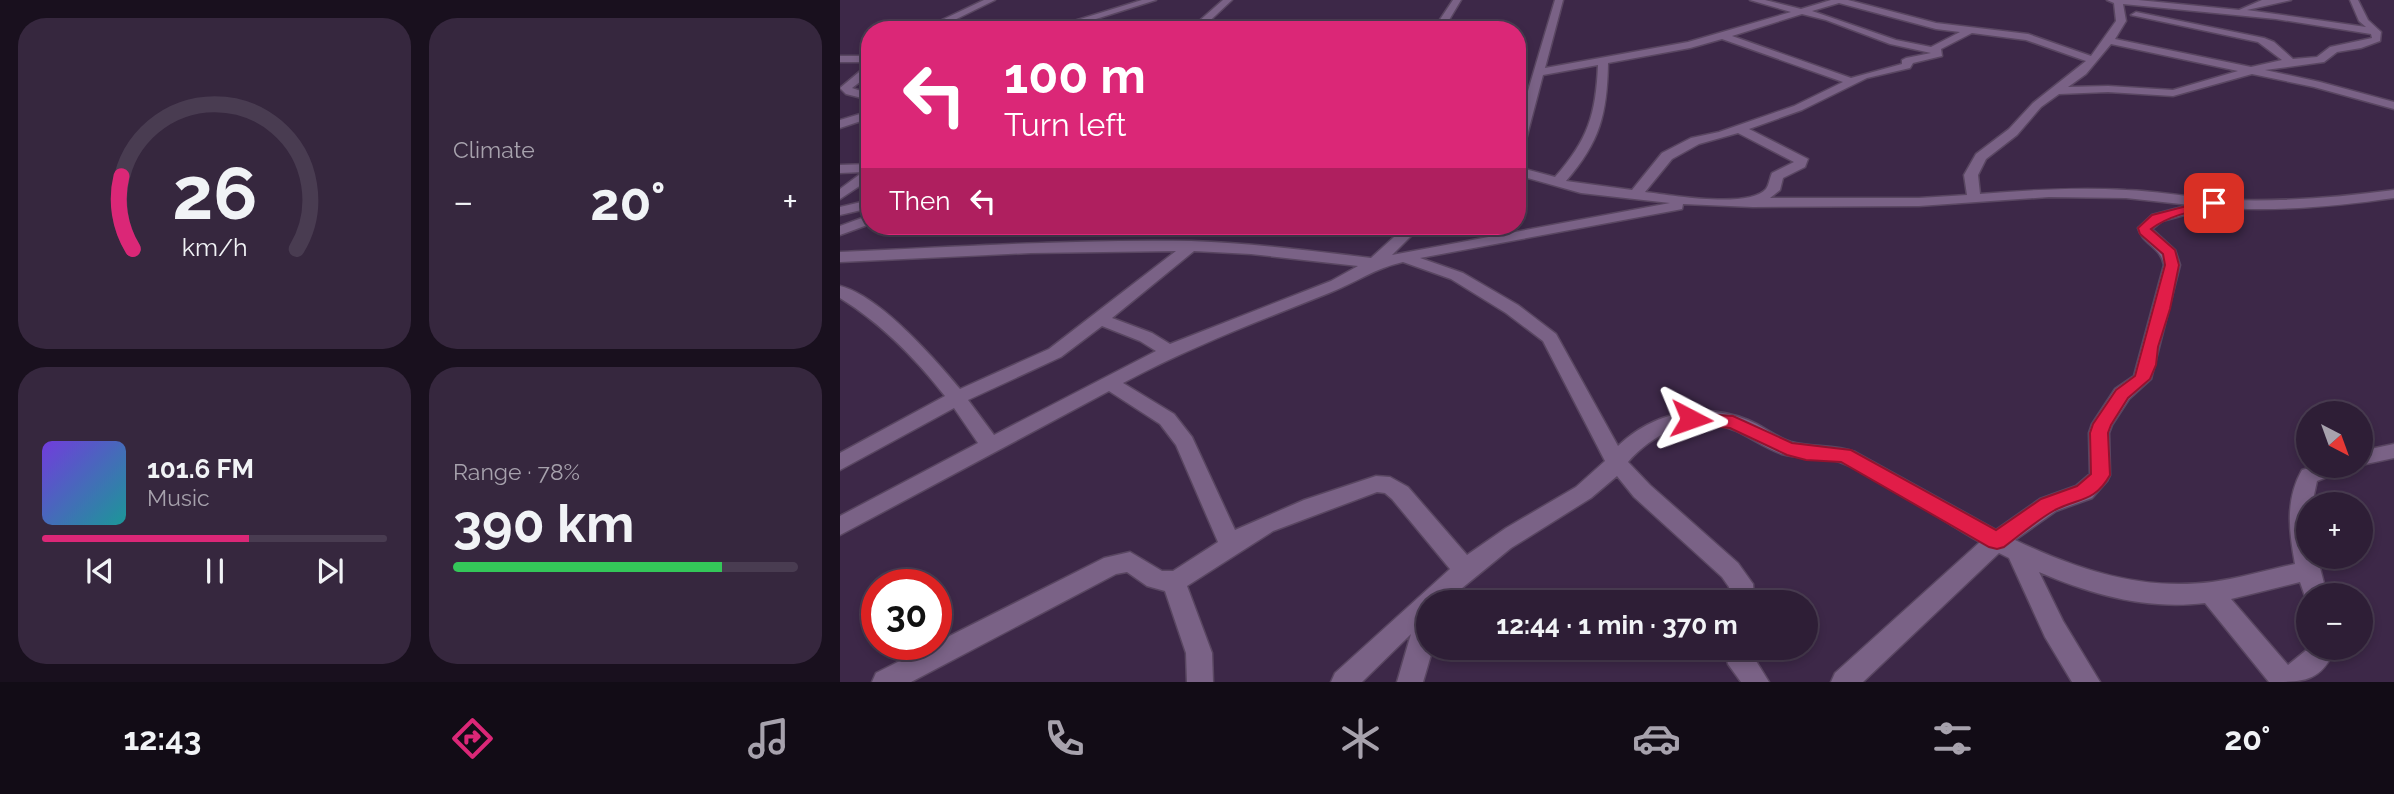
<!DOCTYPE html>
<meta charset="utf-8">
<style>
body{margin:0;font-family:Raleway,sans-serif;background:#36273e;color:#f1f3f6;height:100vh;display:flex;flex-direction:column;font-size:26px;white-space:nowrap}
*{box-sizing:border-box;margin:0}
p{font-size:23px;color:#a7a2ad}
.icon{flex:none;width:38px;height:38px;fill:none;stroke:currentColor;stroke-width:2;stroke-linecap:round;stroke-linejoin:round}
.map{position:relative;flex:1;overflow:hidden}
.drawer{display:flex;flex-direction:column;gap:18px;padding:18px;background:#19101e;width:840px}
.drawer>*{flex:none}
.top-card{position:absolute;left:21px;top:21px;width:665px;height:214px;border-radius:28px;box-shadow:0 4px 10px #0003,0 0 0 2px #493c51;background:#db2777;color:#fff;overflow:hidden}
.needle{width:46px;rotate:139deg}
.buttons{position:absolute;left:1456px;top:401px;display:grid;gap:14px}
.buttons a{display:grid;place-items:center;width:77px;height:77px;border-radius:50%;background:#2e1e36;box-shadow:0 4px 10px #0003,0 0 0 2px #493c51;font-size:35px}
.speed{position:absolute;left:21px;top:569px;display:flex;gap:14px;font-size:35px;font-weight:700;text-align:center}
.speed>*{display:grid;place-content:center;width:91px;height:91px;border-radius:50%;background:#2e1e36;box-shadow:0 4px 10px #0003,0 0 0 2px #493c51;line-height:1}
.speed .limit{border:10px solid #d22;background:#fff;color:#111}
.pin{position:absolute;display:grid;place-items:center;width:60px;height:60px;color:#fff;margin:-30px;border-radius:14px;box-shadow:0 4px 10px #0006}
.me{position:absolute;width:77px;margin:-38px;rotate:94deg;stroke-linejoin:round;filter:drop-shadow(0 0 5px #0008)}
.turn{display:flex;align-items:center;gap:24px;height:147px;padding:0 28px;font-size:32px}
.turn .icon{width:91px;height:91px;stroke-width:2.5}
.turn b{display:block;font-size:49px;line-height:60px}
.then{display:flex;align-items:center;height:66px;padding:0 28px;background:#0003;gap:14px;font-size:26px}
.big{font-size:52px;font-weight:700;line-height:1.1}
.drawer .tile{flex:1;display:flex;flex-direction:column;justify-content:center;gap:10px;min-width:0;padding:0 24px;border-radius:28px;background:#36273e}
.drawer .dial{align-items:center;gap:0}
.dial svg{height:182px;overflow:visible;fill:none;stroke:#493c51;stroke-width:7;stroke-linecap:round;text-anchor:middle}
.dial text{fill:#f1f3f6;stroke:none}
.song{display:flex;align-items:center;gap:21px}
.cover{width:84px;height:84px;border-radius:10px;background:linear-gradient(135deg,hsl(260 70% 55%),hsl(180 70% 35%))}
.played{height:7px;border-radius:4px;background:linear-gradient(90deg,#db2777 60%,#493c51 60%)}
.keys{display:flex;justify-content:space-around;direction:ltr}
.heat{display:flex;justify-content:space-between;align-items:center;font-size:38px;direction:ltr}
.charge{height:10px;border-radius:5px;background:linear-gradient(90deg,#34c759 78%,#493c51 0)}
.drawer .tiles{flex:1;display:grid;gap:18px;grid-template-columns:repeat(2,1fr)}
.trip{position:absolute;left:576px;top:590px;width:402px;height:70px;border-radius:35px;background:#2e1e36;box-shadow:0 4px 10px #0003,0 0 0 2px #493c51;font-weight:700;line-height:70px;text-align:center}
.dock{display:flex;height:112px;justify-content:space-around;align-items:center;background:#120c16;color:#a7a2ad}
.dock .icon{width:49px;height:49px}
.dock .selected{color:#db2777}
.dock b{font-size:32px;color:#f1f3f6}
main{display:flex;flex:1;min-height:0}
.map>svg:first-child{display:block}
.lines{fill:none;stroke-linecap:round;stroke-linejoin:round}
.street-casing{stroke:#594661;stroke-width:3}
.street{fill:#7a6286;fill-rule:evenodd}
.route{fill:#e11d48;stroke:#92132f;stroke-width:2}
</style>
<main>
<section class="drawer">
<div class="tiles">
<div class="tile dial"><svg viewBox="0 0 100 80">
<path d="M14 69A42 42 0 1 1 86 69"/>
<path d="M14 69A42 42 0 0 1 9 37" stroke="#db2777"/>
<text x="50" y="56" font-size="32" font-weight="700">26</text>
<text x="50" y="72" font-size="11">km/h</text>
</svg></div>
<div class="tile"><p>Climate</p>
<div class="heat"><a>−</a><b class="big">20°</b><a>+</a></div>
</div>
<div class="tile">
<div class="song"><i class="cover"></i><div><b>101.6 FM</b><p>Music</p></div></div>
<div class="played"></div>
<div class="keys"><svg class="icon" aria-label="previous" viewBox="0 0 24 24"><path d="M18 5L8 12l10 7zM5 5v14"/></svg><svg class="icon" aria-label="pause" viewBox="0 0 24 24"><path d="M8 5v14M16 5v14"/></svg><svg class="icon" aria-label="next" viewBox="0 0 24 24"><path d="M6 5l10 7-10 7zM19 5v14"/></svg></div>
</div>
<div class="tile"><p>Range · 78%</p><b class="big">390 km</b><div class="charge"></div></div>
</div>
</section>
<div class="map">
<svg width="1554" height="682" viewBox="0 0 1554 682">
<rect width="100%" height="100%" fill="#3d2848"/>
<g class="lines">
<defs>
<path id="street" d="M144 0H155L94 30H81Z
M302 0H316L221 30H205Z
M383 0H392L360 30H349Z
M613 0H621L603 30H593Z
M715 0H723L705 68 848 42 951 12 910 0H925L961 9 991 0H1008L1096 23 1188 34 1251 56 1276 21 1274 3 1267 0H1298L1399 10 1422 0H1451L1407 10 1526 27 1519 21 1510 0H1518L1528 20 1541 32 1540 41 1521 48 1497 52 1484 62 1425 70 1480 82 1554 102V109L1474 87 1412 74 1333 96 1268 92 1219 94 1201 107 1177 135 1146 159 1138 175 1140 194C1189 190 1237 187 1286 190 1314 191 1343 196 1371 199 1432 203 1494 198 1554 190V198C1492 207 1427 213 1364 206L1363 210 1322 221 1312 229 1335 250 1340 265 1311 379 1289 399 1272 425 1269 433 1270 475 1267 481 1252 498 1216 511 1175 540C1238 570 1301 591 1372 582 1400 578 1427 570 1455 564 1449 531 1445 500 1462 470L1475 466H1505L1502 471 1477 481 1472 504H1468V556H1477L1487 595H1468L1467 602 1460 582 1391 599 1448 665 1469 648H1495C1482 682 1463 682 1429 682L1365 603C1306 610 1253 595 1199 572L1223 621 1260 682H1232L1205 637 1169 558 1159 553 1023 682H991L995 673 1140 542C1097 518 1045 479 1000 462 982 455 961 460 942 454 925 448 910 437 894 430 854 414 814 432 788 462L810 485 898 563 913 584 914 602H890L889 587 882 577 794 497 777 476 751 498 671 548 605 602H588V648H593L583 682H557L571 634 522 682H491L495 673 610 569 552 499 545 493 537 492 433 531 347 586 372 653 373 682H347L346 653 325 591 307 586 287 572 276 574 71 682H32L36 673 264 558 290 552 322 571H333L378 542 336 445 320 424 269 391 0 535V516L138 443 114 408 0 470V453L105 396C75 358 42 324 0 298V286C40 296 94 358 120 389L209 349 336 251 191 253 0 262V252C117 247 234 239 351 241 412 243 472 251 531 258L566 226H581L552 255 830 203 741 193 677 175V167L715 177C748 140 756 114 758 65L703 75 683 151 677 155V128ZM999 3 1096 29 1120 32 1091 47 1056 40 972 11ZM1283 4 1436 19 1531 34 1532 38 1490 47 1477 57 1453 59 1434 42 1424 38 1296 12 1291 15 1418 42 1442 60 1411 67 1275 39 1286 21ZM962 14 986 20 1050 44 1091 53 1066 58 1062 60V64L1011 78 892 36ZM1132 33 1186 40 1246 61 1193 103 1169 129 1136 154 1124 175 1127 195 1079 198H930L940 190 943 178 965 167 968 159 909 129 962 110 1027 78 1070 68 1073 63 1102 56 1101 49ZM882 39 1003 82 954 106 879 132 851 138 822 153 792 190 726 181C760 142 767 114 768 63L850 48ZM1271 44 1398 71 1333 90 1268 86 1228 87 1246 74ZM898 133 954 162 932 173C930 177 929 185 926 189 909 209 830 195 805 192L832 159 859 144ZM1209 197 1286 198 1350 205 1312 215 1298 228C1302 244 1321 247 1324 265L1294 376 1275 389 1252 424 1249 433 1250 474 1236 486 1200 499 1156 530 1015 452C994 444 972 448 951 442 936 437 923 426 908 420 863 402 813 412 778 446L716 334 678 305 623 273 580 258 837 210 842 209 843 204 913 207 1079 206ZM354 251 411 254 518 266 491 281 330 344 312 333 272 318ZM563 262 611 279 666 313 703 341 765 461 736 487 666 528 627 555 568 487 550 477 536 476 464 500 395 530 352 437 334 414 283 383C350 347 419 321 489 293 515 283 535 268 563 262ZM262 326 300 341 316 351 154 435 128 400 221 357Z
M0 56H30V74L12 88 30 94V100L6 94 0 88 24 68 26 62H0Z
M30 111V118L0 128V120Z
M30 164V179L0 199V189L23 172 0 173V165Z
M30 200V208L0 215V207Z
M30 215V224L0 235V226Z
M1554 444V458L1521 465V451Z
M884 648H908L929 682H901L888 664Z"/>
</defs>
<!-- street casing -->
<use href="#street" class="street-casing"/>
<!-- street -->
<use href="#street" class="street"/>
</g>
<!-- route -->
<path class="route" d="M1374 199 1381 203 1379 206C1355 211 1331 214 1311 229L1335 250 1339 265 1330 309 1318 347 1316 365 1310 379 1288 398 1271 425 1268 433 1270 475C1255 502 1239 498 1215 510 1197 520 1180 535 1164 547L1157 549 1149 547 1001 462 966 460 947 455 890 428 844 423 842 419 844 415 851 413 893 416 952 443 1011 450 1156 530 1201 499 1237 486 1251 474 1250 433 1253 424 1276 390 1295 376 1325 265 1323 254 1300 234 1298 228 1312 215Z"/>
</svg>
<div class="buttons">
<a><svg class="needle" viewBox="-14 -14 28 28"><path d="M0-13l5 13h-10z" fill="#e53935"/><path d="M0 13l5-13h-10z" fill="#a7a2ad"/></svg></a>
<a>+</a>
<a>−</a>
</div>
<div class="speed"><div class="limit">30</div></div>
<div class="pin" style="left:1374px;top:203px;background:#d93025"><svg class="icon" aria-label="arrive" viewBox="0 0 24 24"><path d="M6 21V4h12l-3 4 3 4H6"/></svg></div>
<svg class="me" style="left:851px;top:419px" viewBox="-20 -20 40 40"><path d="M0-17L14 15 0 8-14 15z" fill="#e11d48" stroke="#fff" stroke-width="4"/></svg>
<div class="trip">12:44 · 1 min · 370 m</div>
<div class="top-card">
<div class="turn"><svg class="icon" aria-label="left" viewBox="0 0 24 24"><path d="M17 20v-9H6M10 6l-5 5 5 5"/></svg><div><b>100 m</b>Turn left</div></div>
<div class="then">Then<svg class="icon" aria-label="left" viewBox="0 0 24 24"><path d="M17 20v-9H6M10 6l-5 5 5 5"/></svg></div>
</div>
</div>
</main>
<nav class="dock">
<b>12:43</b>
<svg class="icon selected" aria-label="directions" viewBox="0 0 24 24"><path d="M12 3l9 9-9 9-9-9zM9 14v-3h6M13 9l2 2-2 2"/></svg>
<svg class="icon" aria-label="music" viewBox="0 0 24 24"><path d="M9 18V5l10-2v13"/><circle cx="6" cy="18" r="3"/><circle cx="16" cy="16" r="3"/></svg>
<svg class="icon" aria-label="phone" viewBox="0 0 24 24"><path d="M5 4h4l2 5-3 2q2 4 5 5l2-3 5 2v4C11 20 4 13 5 4z"/></svg>
<svg class="icon" aria-label="climate" viewBox="0 0 24 24"><path d="M12 3v18M4 7l16 10M4 17L20 7"/></svg>
<svg class="icon" aria-label="car" viewBox="0 0 24 24"><path d="M5 17H2v-5l4-1 3-4h7l3 4 3 1v5h-3M9 17h6M6 11h13"/><circle cx="7" cy="17" r="2"/><circle cx="17" cy="17" r="2"/></svg>
<svg class="icon" aria-label="filters" viewBox="0 0 24 24"><path d="M4 7h16M4 17h16"/><circle cx="9" cy="7" r="2"/><circle cx="15" cy="17" r="2"/></svg>
<b>20°</b>
</nav>
